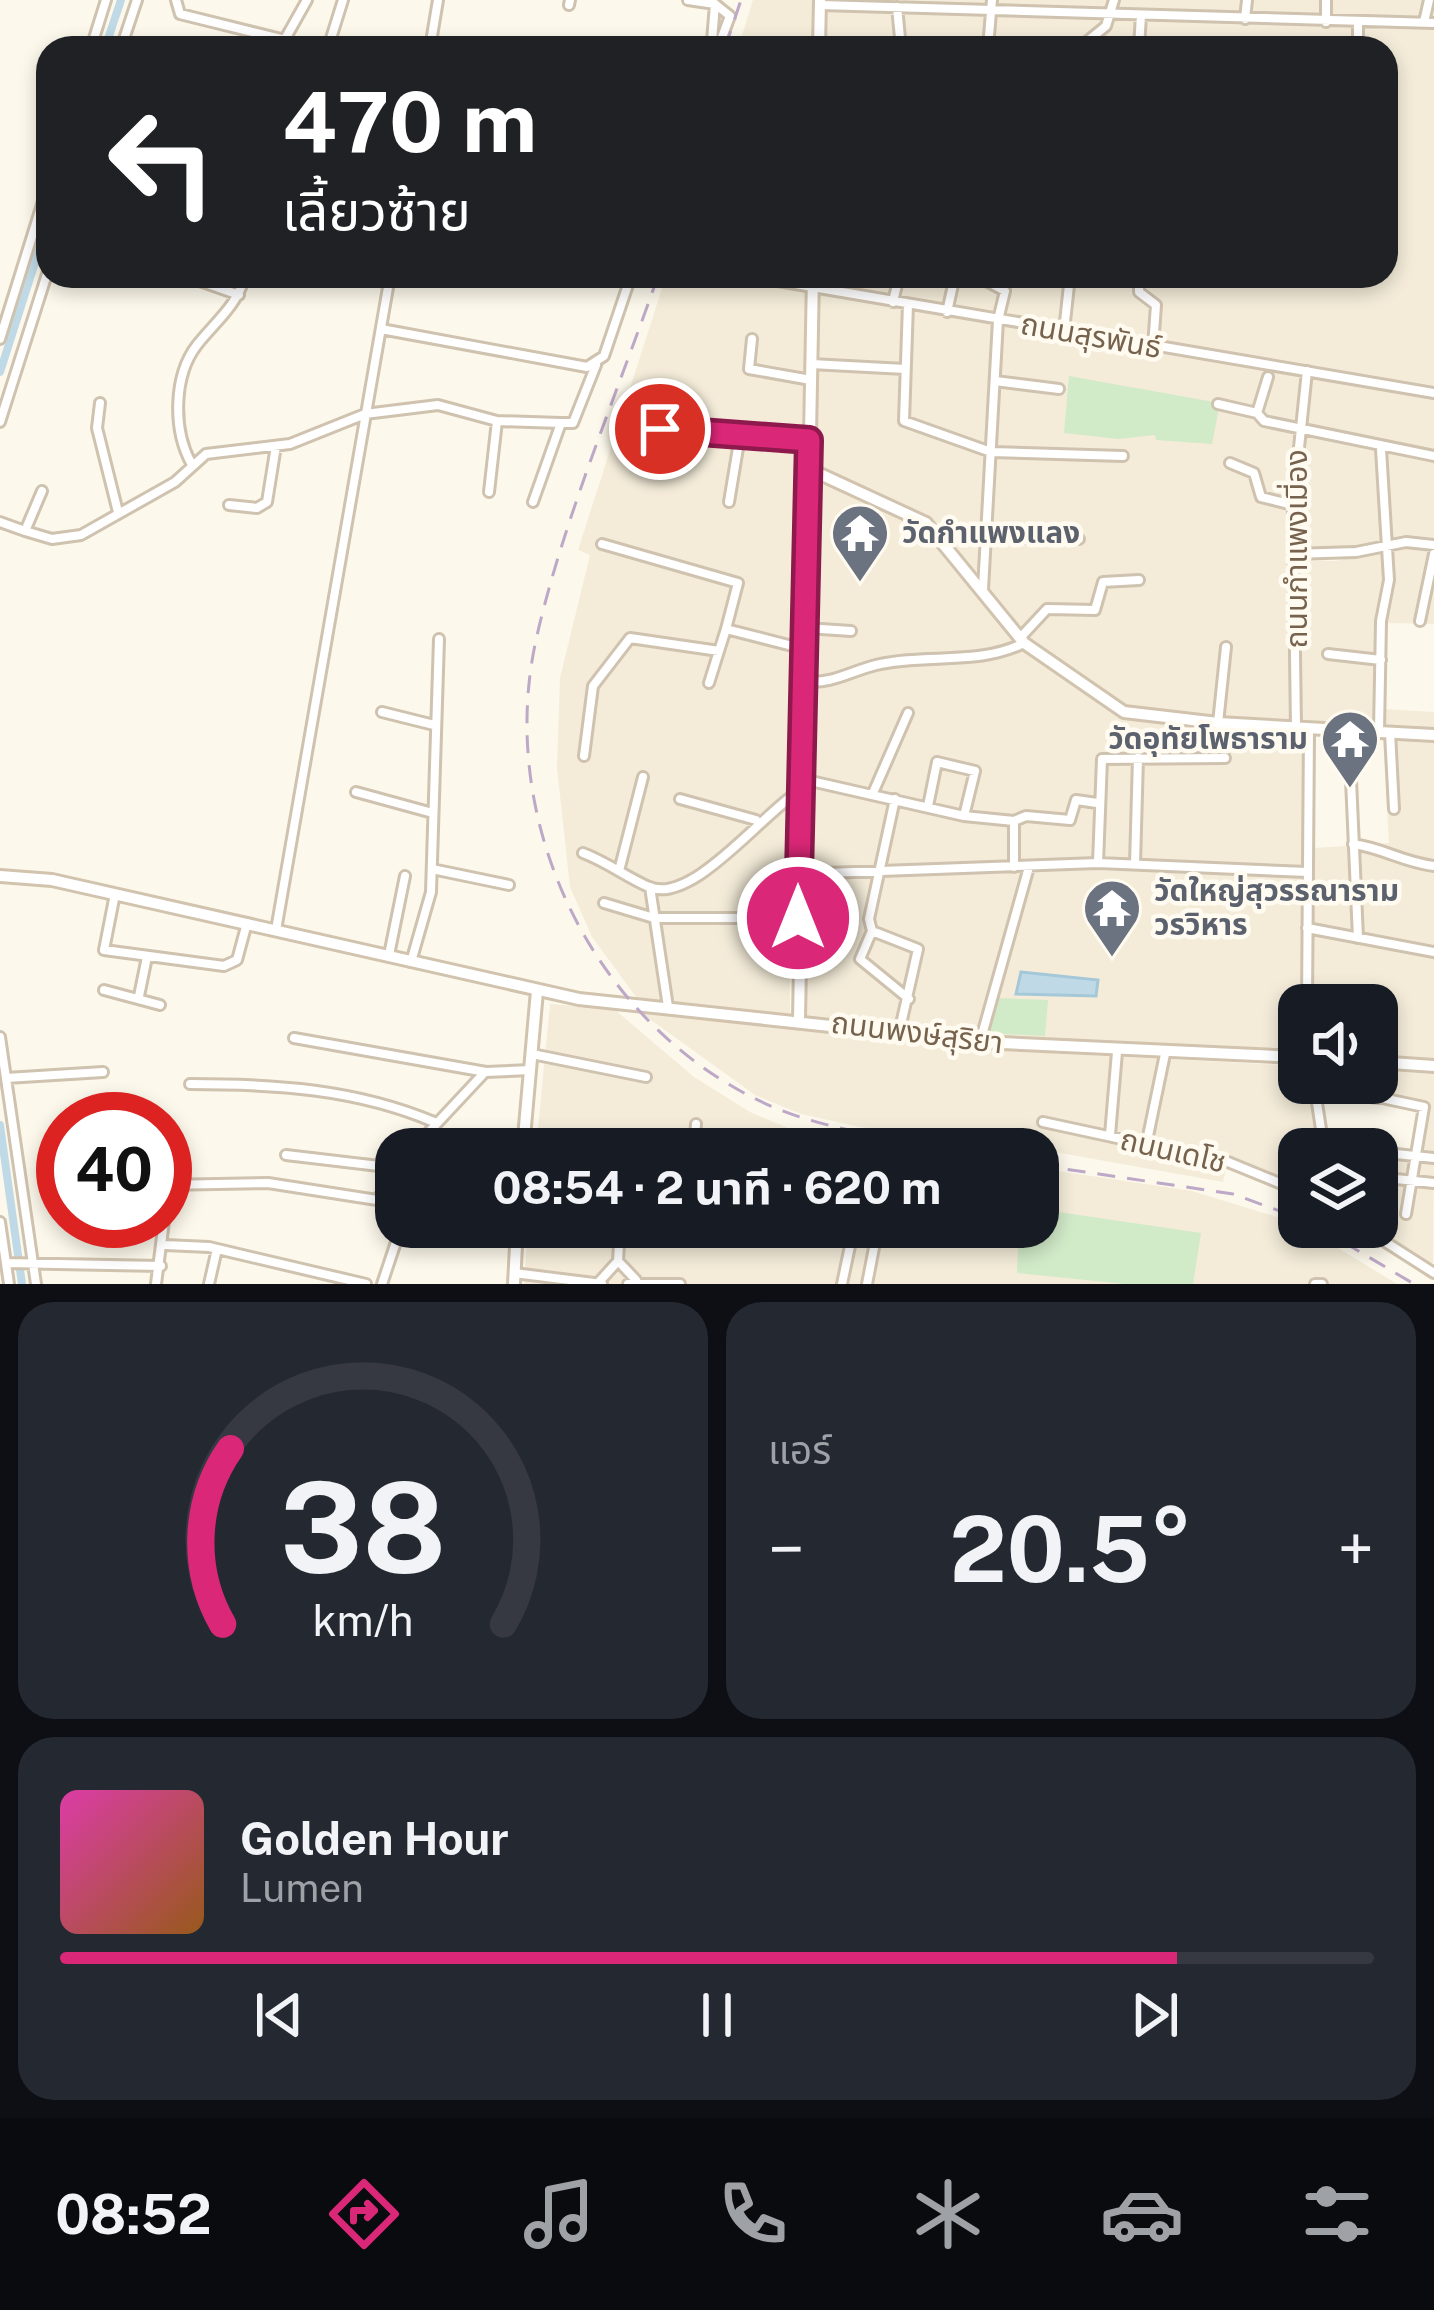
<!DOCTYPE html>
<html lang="th">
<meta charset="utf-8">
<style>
body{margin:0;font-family:"Public Sans","Noto Sans Thai",sans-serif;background:#242831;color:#f1f3f6;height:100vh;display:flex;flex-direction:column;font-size:45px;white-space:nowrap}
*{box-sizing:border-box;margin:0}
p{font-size:39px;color:#9ea1a6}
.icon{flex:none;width:66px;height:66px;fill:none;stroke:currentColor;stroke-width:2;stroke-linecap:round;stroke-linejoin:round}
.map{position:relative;height:1284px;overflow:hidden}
.panel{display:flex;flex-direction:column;gap:18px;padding:18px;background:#0d0f14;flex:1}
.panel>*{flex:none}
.hud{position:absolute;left:36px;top:36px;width:1362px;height:252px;border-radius:36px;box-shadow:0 6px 18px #0003;background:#202124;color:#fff;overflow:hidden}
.buttons{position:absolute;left:1278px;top:984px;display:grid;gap:24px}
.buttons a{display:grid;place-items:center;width:120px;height:120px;border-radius:24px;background:#171b24;box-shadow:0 6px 18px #0003;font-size:60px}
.speed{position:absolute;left:36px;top:1092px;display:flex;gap:24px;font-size:60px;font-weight:700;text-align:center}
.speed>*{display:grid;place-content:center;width:156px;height:156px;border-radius:50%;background:#171b24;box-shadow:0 6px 18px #0003;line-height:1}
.speed .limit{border:18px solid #d22;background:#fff;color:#111}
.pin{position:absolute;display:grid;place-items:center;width:102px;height:102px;color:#fff;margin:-51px;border:6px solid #fff;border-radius:50%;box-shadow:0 3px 12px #0007}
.me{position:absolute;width:132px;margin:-66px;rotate:0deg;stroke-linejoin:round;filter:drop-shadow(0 0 9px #0008)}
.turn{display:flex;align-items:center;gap:42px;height:252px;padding:0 48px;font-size:54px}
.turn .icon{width:156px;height:156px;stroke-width:2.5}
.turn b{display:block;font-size:84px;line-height:102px}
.big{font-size:90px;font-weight:700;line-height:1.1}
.panel .tile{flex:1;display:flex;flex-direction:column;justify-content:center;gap:18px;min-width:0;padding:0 42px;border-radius:36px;background:#242831}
.panel .dial{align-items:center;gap:0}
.dial svg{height:312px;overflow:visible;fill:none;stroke:#363941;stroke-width:7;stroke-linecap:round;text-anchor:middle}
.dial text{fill:#f1f3f6;stroke:none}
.song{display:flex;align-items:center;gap:36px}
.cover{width:144px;height:144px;border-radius:18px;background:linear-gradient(135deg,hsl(320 70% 55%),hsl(30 70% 35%))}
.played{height:12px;border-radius:6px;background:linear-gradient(90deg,#db2777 85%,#363941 85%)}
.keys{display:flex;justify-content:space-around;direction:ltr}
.heat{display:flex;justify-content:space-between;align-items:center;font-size:66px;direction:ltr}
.panel .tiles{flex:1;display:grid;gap:18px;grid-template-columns:1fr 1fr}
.tile:last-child{grid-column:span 2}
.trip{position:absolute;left:375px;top:1128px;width:684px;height:120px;border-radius:36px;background:#171b24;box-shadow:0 6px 18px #0003;font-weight:700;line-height:120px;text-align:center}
.tab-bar{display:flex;height:192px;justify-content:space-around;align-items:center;background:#090b0e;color:#9ea1a6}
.tab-bar .icon{width:84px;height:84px}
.tab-bar .current{color:#db2777}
.tab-bar b{font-size:54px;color:#f1f3f6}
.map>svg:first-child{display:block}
.residential{fill:#f4ecd9}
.green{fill:#d1eac8}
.water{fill:#bfdae6;stroke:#a5c8d8;stroke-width:3}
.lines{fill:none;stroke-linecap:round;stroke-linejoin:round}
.canal{stroke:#bfdae6;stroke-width:8}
.street-casing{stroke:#cfc2af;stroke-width:14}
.secondary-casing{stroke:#d1c3ad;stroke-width:16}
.street{stroke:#fff;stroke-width:8}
.secondary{stroke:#fff;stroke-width:10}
.rail{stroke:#bda8c7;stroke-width:3;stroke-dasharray:18 12;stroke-linecap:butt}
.route-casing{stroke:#8e194d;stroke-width:30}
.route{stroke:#db2777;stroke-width:21}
.labels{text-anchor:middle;stroke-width:9;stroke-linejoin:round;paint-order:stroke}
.street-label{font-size:30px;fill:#77634d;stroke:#fffbf1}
.worship-label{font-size:30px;font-weight:bold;fill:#5b616d;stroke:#fffbf1;text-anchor:start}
</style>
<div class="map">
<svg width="1434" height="1284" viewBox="0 0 1434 1284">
<rect width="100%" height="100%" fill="#fcf8eb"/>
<!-- residential -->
<path class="residential" d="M753 0H816L814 48H738Z
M828 0H1434V387L818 283V276H1386V48H827Z
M666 276H720L807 291 788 800 770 805 688 882 662 886 578 848 577 854 646 888 664 1004 639 1001 592 937 570 887 557 768 560 678 590 555 578 550Z
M816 294 994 324 979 570 975 572 937 524 813 463Z
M1001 326 1303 375 1286 502 1291 722 1126 707 1028 639 986 588Z
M1311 377 1434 398V453L1302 429Z
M1301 435 1379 452 1383 543 1297 552Z
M1384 453 1434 459V544L1387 542Z
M815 479 921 524 1012 638 1123 718 1302 735 1303 867 1091 861 802 871Z
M1405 545 1434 550V624L1386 623 1388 549Z
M1382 551 1386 580 1378 727 1298 724 1295 560 1335 561Z
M1383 709 1434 712V730L1383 727Z
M1383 737 1434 739V945L1314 926V848L1389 843Z
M789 808 788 913 658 914 655 892 692 887 775 810Z
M1093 870 1302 876 1299 1053 976 1038 802 1016 803 880Z
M659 920 789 921 790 1014 674 1004Z
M1311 933 1434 957V1063L1377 1058V1005H1311Z
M550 1004 614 1009 694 1077 750 1112 795 1131 894 1149H536Z
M640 1012 800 1026 933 1047 1299 1066V1083H1310L1312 1093 1317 1149H1299V1188L1229 1158 1223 1182 1038 1149 860 1127 801 1114 755 1095Z
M1377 1070 1434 1074V1152L1421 1149 1426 1102 1318 1090 1317 1083H1377Z
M1377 1159H1434L1433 1270 1371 1227H1377Z
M1038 1168 1192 1191 1297 1223 1397 1284H1324L1312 1276 1310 1284H524L528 1227H1038Z"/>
<!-- green -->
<path class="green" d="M1069 376 1214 402 1219 408 1212 444 1156 440 1155 435 1118 439 1064 433Z
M996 998 1048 1000 1045 1036 985 1033Z
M1038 1209 1201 1233 1193 1284H1125L1017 1273 1019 1227H1038Z"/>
<!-- water -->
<path class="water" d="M1021 972 1098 980 1096 996 1016 994Z"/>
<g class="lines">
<!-- canal -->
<path class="canal" d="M105 48 121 0
M0 372 48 222
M0 1125 22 1284"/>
<defs>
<path id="street" d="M176 0 180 14 285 40
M688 0 715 4
M569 5 570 0
M820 5 1434 23
M897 7 901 48
M1245 19 1247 0
M1326 22V0
M1358 22V48
M1424 22 1429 0
M91 48 106 0
M121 48 137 0
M280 48 307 0
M328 48 343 0
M430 48 438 0
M690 48 712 41
M718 48 730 16 715 4 712 41 719 43
M988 48 992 0
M1079 48 1106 26 1114 0
M1139 48 1141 15
M185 276 239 295
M748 276 1434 393
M977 276 1005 291 998 320 983 589
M1139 276V292L1156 305 1153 347
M893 302 899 276
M908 304 904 421 991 452 1123 456
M947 312 955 276
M381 329 587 367 604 356 631 276
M1064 331 1070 276
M0 339 48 185
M752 339 749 369 811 380
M811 364 905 369
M1268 377 1257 413 1264 421 1434 456
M995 381 1059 389
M100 403 97 428 118 512
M1218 404 1257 413
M0 422 48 271
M561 423H573L596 365
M620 426 809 440
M191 463C173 430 173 376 197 345 216 321 237 306 245 276
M1230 463 1254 473 1261 497 1293 505
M489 492 497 421
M729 502 740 436
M229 505 257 508 267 502 276 446
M0 522 25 531 42 491
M25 531 52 539 81 535 175 482 206 454 290 444 365 414 438 405 497 421 561 423 533 502
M986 537 1079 539
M602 544 738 583 726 629 804 649
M1293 554 1356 552 1406 542 1434 545
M1420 621 1434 554
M806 628 851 631
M1020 638 1047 609 1095 610 1103 582 1139 580
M1328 654 1381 660
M805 681C831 685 851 671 876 665 926 653 978 666 1024 643
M709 683 719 651
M382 712 434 725
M1218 723 1226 647
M1296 728 1293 505 1307 371
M1379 731 1381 621 1389 580 1381 449
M1390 732 1394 809
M584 756 593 686 630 638 719 651 726 629
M1350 757 1358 938
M802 779 964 816 1014 821V867
M356 792 429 812
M873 793 908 713
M680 799 756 820
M895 799 869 919 872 931 918 949 899 1033
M928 806 937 762 975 771 964 816
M1014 821 1026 816 1070 820 1076 800 1097 803
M1353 844C1383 848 1402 862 1434 866
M583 853C607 862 626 877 649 887 692 905 761 815 799 791
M1098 863 1102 759 1225 758
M1135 864 1138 758
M620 867 643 777
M432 869 509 885
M799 874 1098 863 1307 872
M650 887 668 1007
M115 894 104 950 224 966 237 960 247 923
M604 903 654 918H798
M1307 928 1434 952
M276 930 390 276
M872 931 860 959 909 999
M389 955 405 876
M411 962 431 892 439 639
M104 990 160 1005
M139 996 147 957
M1307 1005 1309 729
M0 1037 36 1284
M294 1038 486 1072 531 1070
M980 1042 1029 867
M532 1054 646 1077
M1382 1063V1098L1424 1107 1406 1214
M6 1078 103 1072
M1314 1083 1324 1149
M190 1084C275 1084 356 1089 434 1122
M1316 1092 1380 1098
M1043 1122 1228 1162 1299 1191
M1110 1135 1117 1052
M524 1140 577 1148
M1147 1141 1165 1054
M1325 1142 1359 1149
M413 1149 485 1072
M694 1149 696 1124
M1377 1152 1434 1158
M286 1155 396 1168
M1377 1177 1434 1183
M165 1185 268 1183 377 1200 396 1172
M0 1222 9 1284
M586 1227 713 1236
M1362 1227 1434 1273
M165 1245 209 1247 366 1284
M618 1261 620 1227
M6 1263 161 1266
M514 1273 602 1284
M599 1282 618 1261 636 1280
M156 1284 164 1221
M209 1284 217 1249
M382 1284 396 1242
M628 1284H680
M842 1284 854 1227
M867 1284 878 1227
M1315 1284H1322"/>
<path id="secondary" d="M819 48 820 0
M807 468 926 523 1024 643 1124 712 1218 723 1434 735
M0 876 52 880 579 999 980 1042 1299 1057
M799 1019 813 276
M1377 1062 1434 1066
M523 1149 537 991
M514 1284 517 1227"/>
</defs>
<!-- street casing -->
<use href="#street" class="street-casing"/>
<!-- secondary casing -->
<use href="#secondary" class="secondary-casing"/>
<!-- street -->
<use href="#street" class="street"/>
<!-- secondary -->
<use href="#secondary" class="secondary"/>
<!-- rail -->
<path class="rail" d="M725 48 741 0
M658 276C618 391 562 523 536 640 495 826 597 1031 773 1107 838 1134 909 1140 978 1149
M1038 1165 1233 1194 1299 1218
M1318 1227 1414 1284"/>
</g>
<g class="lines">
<defs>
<path id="route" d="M660 429 809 440 798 918"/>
</defs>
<!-- route casing -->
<use href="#route" class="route-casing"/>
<!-- route -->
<use href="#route" class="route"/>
</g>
<!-- icons -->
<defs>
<symbol id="temple-pin" viewBox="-11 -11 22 30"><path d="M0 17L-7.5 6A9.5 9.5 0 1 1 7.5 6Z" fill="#6b7280" stroke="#fffbf1"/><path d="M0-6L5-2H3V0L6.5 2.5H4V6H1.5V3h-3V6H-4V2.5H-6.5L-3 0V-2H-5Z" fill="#fff"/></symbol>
</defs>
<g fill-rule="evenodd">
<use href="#temple-pin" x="827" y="500" width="66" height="90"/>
<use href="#temple-pin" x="1317" y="706" width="66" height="90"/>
<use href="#temple-pin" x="1079" y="875" width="66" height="90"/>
</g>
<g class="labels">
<!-- street labels -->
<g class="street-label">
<text transform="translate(1091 336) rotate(10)" y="10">ถนนสุรพันธ์</text>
<text transform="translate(1297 549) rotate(-90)" y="10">ถนนกำแพงเมี่อง</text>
<text transform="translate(917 1033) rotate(7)" y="10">ถนนพงษ์สุริยา</text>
<text transform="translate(1173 1151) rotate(13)" y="10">ถนนเดโช</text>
</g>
<!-- worship labels -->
<g class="worship-label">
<text x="902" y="543">วัดกำแพงแลง</text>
<text x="1308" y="749" text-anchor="end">วัดอุทัยโพธาราม</text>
<text x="1154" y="901">วัดใหญ่สุวรรณาราม<tspan x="1154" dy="34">วรวิหาร</tspan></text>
</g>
</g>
</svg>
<div class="buttons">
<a><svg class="icon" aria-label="sound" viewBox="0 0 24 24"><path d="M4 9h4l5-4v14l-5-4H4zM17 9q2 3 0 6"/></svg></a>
<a><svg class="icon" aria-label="layers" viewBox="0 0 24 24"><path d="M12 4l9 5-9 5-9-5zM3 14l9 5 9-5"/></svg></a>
</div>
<div class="speed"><div class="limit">40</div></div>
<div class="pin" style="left:660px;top:429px;background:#d93025"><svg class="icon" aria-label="arrive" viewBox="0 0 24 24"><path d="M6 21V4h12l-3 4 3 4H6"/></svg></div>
<svg class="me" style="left:798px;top:918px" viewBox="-20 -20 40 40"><circle r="17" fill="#db2777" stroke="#fff" stroke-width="3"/><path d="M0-11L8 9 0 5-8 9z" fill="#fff"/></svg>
<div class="trip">08:54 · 2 นาที · 620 m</div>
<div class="hud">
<div class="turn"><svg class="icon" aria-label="left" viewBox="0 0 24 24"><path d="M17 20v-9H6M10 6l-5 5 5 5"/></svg><div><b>470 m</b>เลี้ยวซ้าย</div></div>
</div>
</div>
<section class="panel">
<div class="tiles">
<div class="tile dial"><svg viewBox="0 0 100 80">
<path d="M14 69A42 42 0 1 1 86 69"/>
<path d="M14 69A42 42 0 0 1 16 24" stroke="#db2777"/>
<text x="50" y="56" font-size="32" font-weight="700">38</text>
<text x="50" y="72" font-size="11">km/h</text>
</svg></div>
<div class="tile"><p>แอร์</p>
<div class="heat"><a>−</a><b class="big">20.5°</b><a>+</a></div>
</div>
<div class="tile">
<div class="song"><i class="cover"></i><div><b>Golden Hour</b><p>Lumen</p></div></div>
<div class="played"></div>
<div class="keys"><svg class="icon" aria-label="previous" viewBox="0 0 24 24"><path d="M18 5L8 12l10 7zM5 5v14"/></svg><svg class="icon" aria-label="pause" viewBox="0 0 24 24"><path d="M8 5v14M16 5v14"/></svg><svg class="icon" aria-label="next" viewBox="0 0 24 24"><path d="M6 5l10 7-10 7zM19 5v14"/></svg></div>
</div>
</div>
</section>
<nav class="tab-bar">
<b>08:52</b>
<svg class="icon current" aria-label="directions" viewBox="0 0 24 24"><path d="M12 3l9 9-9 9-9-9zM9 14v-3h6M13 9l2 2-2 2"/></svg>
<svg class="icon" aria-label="music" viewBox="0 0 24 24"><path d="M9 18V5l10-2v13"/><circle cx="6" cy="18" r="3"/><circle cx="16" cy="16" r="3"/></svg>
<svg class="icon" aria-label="phone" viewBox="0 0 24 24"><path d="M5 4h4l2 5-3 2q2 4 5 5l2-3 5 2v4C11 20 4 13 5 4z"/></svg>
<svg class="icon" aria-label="climate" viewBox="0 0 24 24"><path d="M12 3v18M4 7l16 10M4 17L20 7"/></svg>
<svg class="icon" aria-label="car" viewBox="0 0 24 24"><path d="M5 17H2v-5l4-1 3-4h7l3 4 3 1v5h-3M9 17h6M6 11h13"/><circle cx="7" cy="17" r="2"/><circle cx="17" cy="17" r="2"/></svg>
<svg class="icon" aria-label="filters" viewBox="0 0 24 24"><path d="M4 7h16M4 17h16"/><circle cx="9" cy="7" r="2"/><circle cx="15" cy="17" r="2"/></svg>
</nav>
